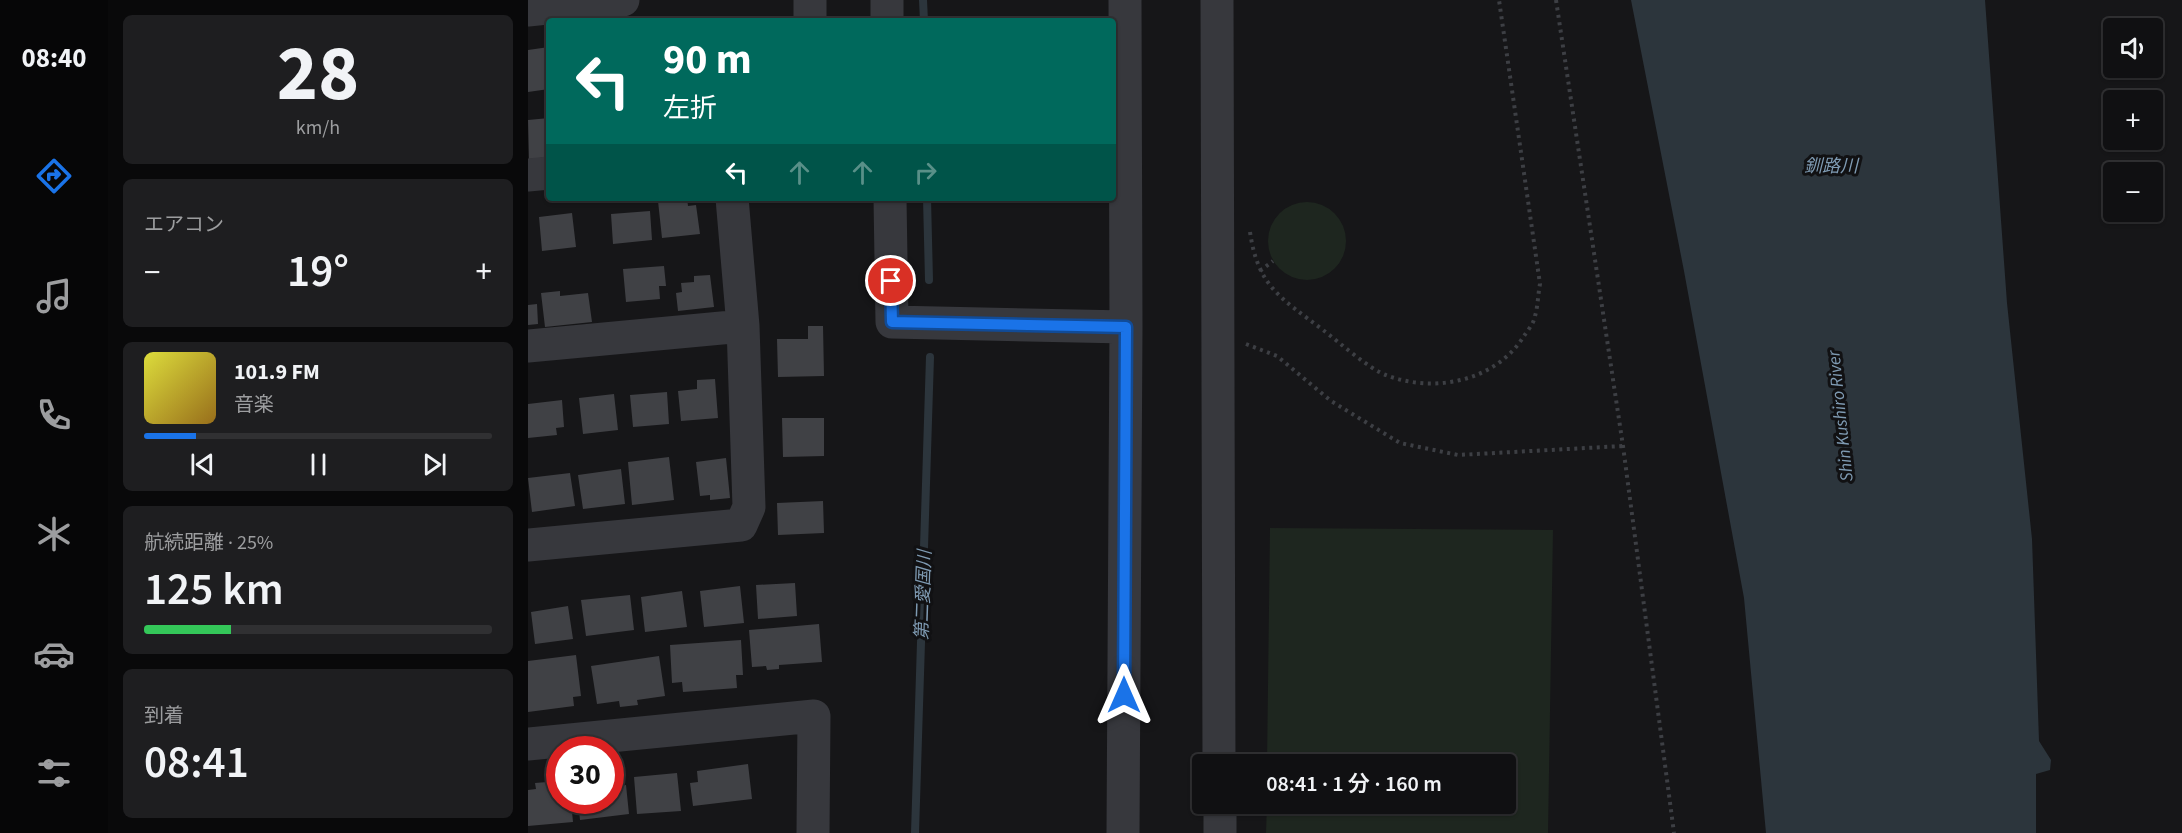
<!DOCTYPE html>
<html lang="ja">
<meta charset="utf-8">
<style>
body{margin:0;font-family:"Source Sans 3","Noto Sans JP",sans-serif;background:#1e1e20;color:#f1f3f6;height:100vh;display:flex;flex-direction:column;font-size:22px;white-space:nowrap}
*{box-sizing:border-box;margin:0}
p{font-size:20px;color:#9c9d9f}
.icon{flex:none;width:33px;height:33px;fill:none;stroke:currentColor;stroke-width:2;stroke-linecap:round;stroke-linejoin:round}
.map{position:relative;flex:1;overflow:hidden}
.details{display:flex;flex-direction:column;gap:15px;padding:15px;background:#09090a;width:420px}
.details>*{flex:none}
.banner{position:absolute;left:18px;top:18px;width:570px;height:183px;border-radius:6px;box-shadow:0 2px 4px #0004,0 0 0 2px #303032;background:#00695c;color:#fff;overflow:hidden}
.fabs{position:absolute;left:1575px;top:18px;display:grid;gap:12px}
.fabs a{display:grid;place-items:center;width:60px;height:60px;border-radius:6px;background:#101012;box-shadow:0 2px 4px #0004,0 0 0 2px #303032;font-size:30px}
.speed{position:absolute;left:18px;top:736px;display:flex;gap:12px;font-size:30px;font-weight:700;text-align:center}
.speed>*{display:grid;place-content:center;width:78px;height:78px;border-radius:50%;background:#101012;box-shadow:0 2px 4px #0004,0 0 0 2px #303032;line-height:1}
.speed .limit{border:9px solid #d22;background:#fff;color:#111}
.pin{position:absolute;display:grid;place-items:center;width:51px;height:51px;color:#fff;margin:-26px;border:3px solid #fff;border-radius:50%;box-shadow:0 2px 6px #0007}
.me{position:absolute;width:66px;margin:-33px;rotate:0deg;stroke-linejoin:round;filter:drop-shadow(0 0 4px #0008)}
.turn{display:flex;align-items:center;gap:21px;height:126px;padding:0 18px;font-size:27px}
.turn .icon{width:78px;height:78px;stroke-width:2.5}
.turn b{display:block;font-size:42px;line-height:51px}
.lanes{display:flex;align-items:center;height:57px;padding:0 18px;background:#0003;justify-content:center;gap:30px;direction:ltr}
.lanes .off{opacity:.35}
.big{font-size:45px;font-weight:600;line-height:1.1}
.details .widget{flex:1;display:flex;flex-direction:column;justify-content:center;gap:9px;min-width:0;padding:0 21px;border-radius:9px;background:#1e1e20}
.details .dial{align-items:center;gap:0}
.dial b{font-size:78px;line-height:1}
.song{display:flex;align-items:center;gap:18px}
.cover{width:72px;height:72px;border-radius:9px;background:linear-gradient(135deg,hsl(60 70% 55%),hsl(40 70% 35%))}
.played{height:6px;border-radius:3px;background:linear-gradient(90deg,#1a73e8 15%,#303032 15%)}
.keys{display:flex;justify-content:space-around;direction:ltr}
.heat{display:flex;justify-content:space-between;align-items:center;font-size:33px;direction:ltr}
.charge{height:9px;border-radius:4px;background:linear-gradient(90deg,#34c759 25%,#303032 0)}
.trip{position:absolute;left:664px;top:754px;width:324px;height:60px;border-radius:6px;background:#101012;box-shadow:0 2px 4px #0004,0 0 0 2px #303032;font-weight:600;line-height:60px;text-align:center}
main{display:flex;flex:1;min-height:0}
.dock{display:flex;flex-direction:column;width:108px;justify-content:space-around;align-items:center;background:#060607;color:#9c9d9f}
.dock .icon{width:42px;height:42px}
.dock .current{color:#1a73e8}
.dock b{font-size:27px;color:#f1f3f6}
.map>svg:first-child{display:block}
.green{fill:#1e261f}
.water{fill:#2c353c}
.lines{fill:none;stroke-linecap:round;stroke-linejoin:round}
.stream{stroke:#2c353c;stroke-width:8}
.building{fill:#404145}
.path{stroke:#3d3f44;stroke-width:4;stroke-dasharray:3 4.5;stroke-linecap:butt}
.minor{stroke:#37383d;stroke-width:33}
.route-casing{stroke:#114b97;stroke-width:15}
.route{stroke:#1a73e8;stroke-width:10}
.labels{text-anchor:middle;stroke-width:6;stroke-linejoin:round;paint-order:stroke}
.water-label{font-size:18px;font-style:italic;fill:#7f9bb3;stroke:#111113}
</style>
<main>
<nav class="dock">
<b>08:40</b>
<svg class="icon current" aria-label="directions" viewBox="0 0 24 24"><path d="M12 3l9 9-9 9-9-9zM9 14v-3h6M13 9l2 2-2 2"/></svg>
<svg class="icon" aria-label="music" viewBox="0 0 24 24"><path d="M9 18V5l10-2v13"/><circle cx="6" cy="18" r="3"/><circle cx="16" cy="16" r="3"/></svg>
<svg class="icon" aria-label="phone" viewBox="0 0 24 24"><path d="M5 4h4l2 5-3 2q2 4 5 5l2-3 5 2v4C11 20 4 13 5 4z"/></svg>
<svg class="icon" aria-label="climate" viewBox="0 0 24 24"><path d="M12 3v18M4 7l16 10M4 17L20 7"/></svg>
<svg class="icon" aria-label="car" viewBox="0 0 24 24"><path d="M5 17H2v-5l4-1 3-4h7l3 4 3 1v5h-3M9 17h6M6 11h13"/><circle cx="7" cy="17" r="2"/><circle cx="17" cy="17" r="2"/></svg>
<svg class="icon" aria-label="filters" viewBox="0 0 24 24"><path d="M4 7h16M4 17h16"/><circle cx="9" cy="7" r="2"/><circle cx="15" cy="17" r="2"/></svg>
</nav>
<section class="details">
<div class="widget dial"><b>28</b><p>km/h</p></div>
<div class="widget"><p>エアコン</p>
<div class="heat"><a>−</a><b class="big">19°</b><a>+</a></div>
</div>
<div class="widget">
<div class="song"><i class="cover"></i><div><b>101.9 FM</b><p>音楽</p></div></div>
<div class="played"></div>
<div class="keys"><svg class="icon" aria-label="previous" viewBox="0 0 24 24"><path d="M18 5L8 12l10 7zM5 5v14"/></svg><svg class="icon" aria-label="pause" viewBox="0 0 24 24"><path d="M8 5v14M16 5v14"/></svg><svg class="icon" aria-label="next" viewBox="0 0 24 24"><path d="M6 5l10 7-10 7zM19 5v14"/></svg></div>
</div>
<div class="widget"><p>航続距離 · 25%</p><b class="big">125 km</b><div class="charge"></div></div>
<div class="widget"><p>到着</p><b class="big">08:41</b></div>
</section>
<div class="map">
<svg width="1654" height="833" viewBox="0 0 1654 833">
<rect width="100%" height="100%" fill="#161618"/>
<!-- green -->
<path class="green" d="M740 241a39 39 0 1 1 78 0a39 39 0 1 1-78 0Z
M742 528 1025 530 1020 833H738L739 804H978V765H739Z"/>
<!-- water -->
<path class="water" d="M1103 0H1457L1479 303 1504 539 1511 741 1523 760 1522 770 1508 774V833H1238L1216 598 1156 271Z"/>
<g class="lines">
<!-- stream -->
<path class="stream" d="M395 0 396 21
M399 198 401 280
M387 833 402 357"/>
</g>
<!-- building -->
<path class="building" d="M21 47V89L0 92V50Z
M21 118V157L1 159 0 120Z
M159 198 160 206 168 205 172 234 134 238 130 201Z
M122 211 124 240 85 244 83 214Z
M44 213 48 247 14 251 11 217Z
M136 266 138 286H131L132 299 98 302 95 269Z
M182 275 186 307 150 311 148 293 154 292 153 283 166 282V276Z
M32 291V296L60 293 64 322 17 327 13 293Z
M9 304 10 324 0 325V305Z
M280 326H295L296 376 250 377 249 339H280Z
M187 379 190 418 153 421 150 391 169 389V380Z
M139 392 141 424 105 427 102 395Z
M86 394 90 430 55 434 51 398Z
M34 400 36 427 28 428 29 435 0 438V404Z
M254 418H296V456L255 457Z
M141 457 146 500 104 505 100 462Z
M198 458 202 498 182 500V495L172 496 168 462Z
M93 469 97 504 55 509 50 475Z
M42 473 47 506 4 512 0 478Z
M295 501 296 533 250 535 249 503Z
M267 583 269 616 230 619 228 585Z
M212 586 216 623 176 627 172 591Z
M154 591 159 627 117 632 113 597Z
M102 595 106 630 58 636 53 600Z
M40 606 45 639 7 644 3 612Z
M291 624 294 662 251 665V669L239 670 238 666 224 667 221 630Z
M213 640 215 675H208L209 688 155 692 154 682 144 683 142 645Z
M48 655 53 696 45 697 46 706 0 712V661Z
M131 656 137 696 109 700 110 705 92 707 91 701 69 704 63 666Z
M220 764 224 799 165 806 162 783 170 782 169 771Z
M149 773 153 811 109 814 106 777Z
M32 781V801H43L45 822 0 826V790L8 789 7 783Z
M98 785 101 814 52 820 50 801H82V787Z"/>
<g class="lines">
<!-- path -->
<path class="path" d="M1028 0 1095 446 1146 833
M722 232C730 287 753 298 795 330 811 342 841 369 858 375 906 394 968 381 996 336 1000 330 1006 323 1007 316 1010 306 1010 294 1012 284L971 0
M732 271 745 261
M718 344 749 356 803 401 872 443 930 455 1095 446"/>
<!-- minor -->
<path class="minor" d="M282 0V21
M359 0V21
M689 0 691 765
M0 10 95 0
M0 175 21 173
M362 198 364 322 598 327
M0 346 215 326 204 198
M0 545 213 525 221 507 215 326
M0 744 286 716 285 833
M692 804V833
M595 833 598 327 597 0"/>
</g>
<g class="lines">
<defs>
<path id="route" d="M363 281 364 322 598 327 596 695"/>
</defs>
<!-- route casing -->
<use href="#route" class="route-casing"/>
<!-- route -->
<use href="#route" class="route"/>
</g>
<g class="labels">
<!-- water labels -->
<g class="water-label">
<text x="1303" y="172">釧路川</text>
<text transform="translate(1312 416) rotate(-96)" y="6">Shin Kushiro River</text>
<text transform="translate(395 595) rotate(-88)" y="6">第二愛国川</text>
</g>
</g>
</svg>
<div class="fabs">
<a><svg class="icon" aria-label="sound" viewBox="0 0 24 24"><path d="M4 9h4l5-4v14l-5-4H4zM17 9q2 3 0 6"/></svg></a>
<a>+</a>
<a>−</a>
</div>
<div class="speed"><div class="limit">30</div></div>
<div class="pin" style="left:363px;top:281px;background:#d93025"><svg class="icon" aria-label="arrive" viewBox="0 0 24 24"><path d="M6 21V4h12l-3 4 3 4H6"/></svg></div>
<svg class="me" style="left:596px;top:695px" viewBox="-20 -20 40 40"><path d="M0-17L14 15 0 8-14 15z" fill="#1a73e8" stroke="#fff" stroke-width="4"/></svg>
<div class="trip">08:41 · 1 分 · 160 m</div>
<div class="banner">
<div class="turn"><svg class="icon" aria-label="left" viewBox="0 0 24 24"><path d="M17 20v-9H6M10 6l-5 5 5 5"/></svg><div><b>90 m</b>左折</div></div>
<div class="lanes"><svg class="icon" aria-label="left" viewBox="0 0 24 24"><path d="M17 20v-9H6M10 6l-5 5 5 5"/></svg><svg class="icon off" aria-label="ahead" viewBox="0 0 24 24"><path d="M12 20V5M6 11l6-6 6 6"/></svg><svg class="icon off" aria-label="ahead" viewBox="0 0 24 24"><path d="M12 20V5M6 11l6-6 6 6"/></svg><svg class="icon off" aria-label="right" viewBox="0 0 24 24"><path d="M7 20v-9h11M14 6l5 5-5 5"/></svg></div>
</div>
</div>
</main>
